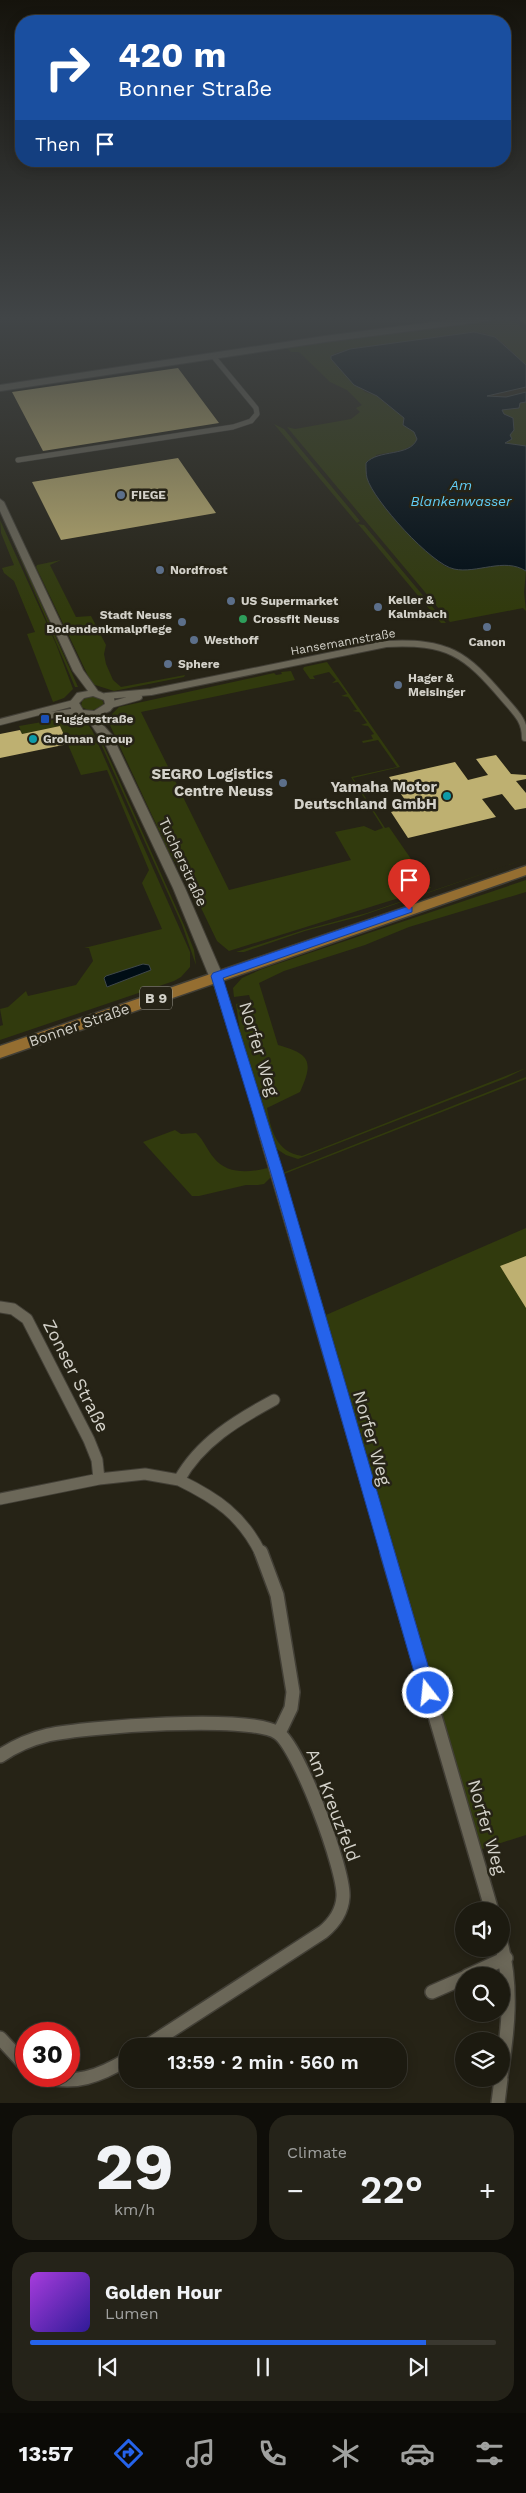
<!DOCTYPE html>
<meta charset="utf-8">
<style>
body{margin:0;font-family:"Work Sans",sans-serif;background:#252319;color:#f1f3f6;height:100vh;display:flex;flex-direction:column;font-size:19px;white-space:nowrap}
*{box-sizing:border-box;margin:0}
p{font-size:16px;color:#a0a19f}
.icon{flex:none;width:28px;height:28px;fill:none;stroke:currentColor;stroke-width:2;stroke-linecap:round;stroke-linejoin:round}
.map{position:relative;height:2103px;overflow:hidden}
.drawer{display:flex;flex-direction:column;gap:12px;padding:12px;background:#0f0e09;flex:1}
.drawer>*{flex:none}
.banner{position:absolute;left:15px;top:15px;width:496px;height:152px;border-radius:20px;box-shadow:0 2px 12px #0003,0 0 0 1px #3a3830;background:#1a4fa0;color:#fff;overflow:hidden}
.fabs{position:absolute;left:455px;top:1902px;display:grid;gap:10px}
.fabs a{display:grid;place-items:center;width:55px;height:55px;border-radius:50%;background:#1c1a10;box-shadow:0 2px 12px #0003,0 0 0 1px #3a3830;font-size:25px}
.speed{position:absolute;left:15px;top:2022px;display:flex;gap:10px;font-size:25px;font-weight:700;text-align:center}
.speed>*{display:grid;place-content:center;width:65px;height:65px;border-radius:50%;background:#1c1a10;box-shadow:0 2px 12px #0003,0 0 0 1px #3a3830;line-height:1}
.speed .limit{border:8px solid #d22;background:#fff;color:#111}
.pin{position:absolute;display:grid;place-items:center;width:42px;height:42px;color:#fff;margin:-51px -21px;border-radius:50% 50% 50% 0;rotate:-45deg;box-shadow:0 0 5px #0007}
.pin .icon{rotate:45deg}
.me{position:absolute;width:55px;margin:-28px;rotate:344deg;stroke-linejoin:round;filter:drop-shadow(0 0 4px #0008)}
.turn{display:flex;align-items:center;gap:18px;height:105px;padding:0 20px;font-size:22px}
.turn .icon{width:65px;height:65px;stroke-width:2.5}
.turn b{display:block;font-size:35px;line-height:42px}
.then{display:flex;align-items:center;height:48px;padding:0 20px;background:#0003;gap:10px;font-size:19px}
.big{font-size:38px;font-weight:600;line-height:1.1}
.drawer .widget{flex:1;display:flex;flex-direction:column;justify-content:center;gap:8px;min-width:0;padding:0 18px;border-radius:20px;background:#252319}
.drawer .dial{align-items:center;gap:0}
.dial b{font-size:65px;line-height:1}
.song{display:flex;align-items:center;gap:15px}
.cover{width:60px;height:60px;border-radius:8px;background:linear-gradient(135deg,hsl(280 70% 55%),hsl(250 70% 35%))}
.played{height:5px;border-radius:2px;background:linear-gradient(90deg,#2563eb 85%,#3a3830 85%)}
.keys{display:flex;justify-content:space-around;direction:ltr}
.heat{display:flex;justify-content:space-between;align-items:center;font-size:28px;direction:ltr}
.drawer .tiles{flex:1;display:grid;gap:12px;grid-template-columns:1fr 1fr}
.widget:last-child{grid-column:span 2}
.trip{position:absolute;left:119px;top:2038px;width:288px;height:50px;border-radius:20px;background:#1c1a10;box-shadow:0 2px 12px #0003,0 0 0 1px #3a3830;font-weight:600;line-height:50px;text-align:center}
.menu{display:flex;height:80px;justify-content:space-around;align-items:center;background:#0b0a06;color:#a0a19f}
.menu .icon{width:35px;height:35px}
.menu .selected{color:#2563eb}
.menu b{font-size:22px;color:#f1f3f6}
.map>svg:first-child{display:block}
.green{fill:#313a0d}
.water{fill:#000d15;stroke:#3f484b}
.building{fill:#beb071}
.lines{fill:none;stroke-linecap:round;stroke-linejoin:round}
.minor-far4-casing{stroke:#423f36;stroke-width:6}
.minor-far3-casing{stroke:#423f36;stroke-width:8}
.minor-far2-casing{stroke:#423f36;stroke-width:11}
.minor-far1-casing{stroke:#423f36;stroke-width:13}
.minor-casing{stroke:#423f36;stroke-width:16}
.tertiary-casing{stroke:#423f36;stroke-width:8}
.secondary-casing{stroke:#423f36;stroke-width:2}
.primary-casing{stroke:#423f36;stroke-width:3}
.motorway-casing{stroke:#423f36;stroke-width:2}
.minor-far4{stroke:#6b6758;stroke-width:5}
.minor-far3{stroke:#6b6758;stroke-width:6}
.minor-far2{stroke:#6b6758;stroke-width:8}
.minor-far1{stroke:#6b6758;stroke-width:11}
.minor{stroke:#6b6758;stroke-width:13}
.tertiary{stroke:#6b6758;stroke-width:6}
.secondary{fill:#6b6758;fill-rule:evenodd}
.primary{fill:#956e31;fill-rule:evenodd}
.motorway{fill:#b17317;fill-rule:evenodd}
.route{fill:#2563eb;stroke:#184099}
.service-dot{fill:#5c6f8a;stroke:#262316;stroke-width:2}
.leisure-dot{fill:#2e9e5b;stroke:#262316;stroke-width:2}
.transit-dot{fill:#1a4fb4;stroke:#262316;stroke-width:2}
.culture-dot{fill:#0f9aa8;stroke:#262316;stroke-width:2}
.labels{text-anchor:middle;stroke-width:5;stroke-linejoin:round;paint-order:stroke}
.far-poi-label{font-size:12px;font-weight:bold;fill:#d3d1c9;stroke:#262316;text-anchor:start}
.far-street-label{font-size:12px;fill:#d3d1c9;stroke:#262316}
.far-water-label{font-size:14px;font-style:italic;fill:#61cdf5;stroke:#262316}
.shield{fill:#262316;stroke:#9f9d93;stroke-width:1}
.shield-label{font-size:14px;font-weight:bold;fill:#d3d1c9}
.poi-label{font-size:15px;font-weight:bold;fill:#d3d1c9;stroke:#262316;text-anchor:end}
.street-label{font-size:15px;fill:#d3d1c9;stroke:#262316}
.near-street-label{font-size:18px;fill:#d3d1c9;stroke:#262316}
</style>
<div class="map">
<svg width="526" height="2103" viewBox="0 0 526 2103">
<rect width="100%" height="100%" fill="#262316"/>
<!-- green -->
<path class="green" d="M498 318H509L526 331V365L504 344 485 333 474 332 350 349 335 353 331 359 365 392 377 396 404 418 403 425 414 432 417 439C412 452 388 452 376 455 376 467 373 486 378 497 382 509 435 563 447 567 472 575 503 556 526 571L524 592 526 611 523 608 450 622 287 427 295 429 351 419 360 412 356 408 362 405 347 390 330 382 299 352H291L286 347Z
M526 402V446L504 443 510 441V432L514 429 513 418 504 414 502 410 515 409 520 403Z
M274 424 284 429 360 521 357 523Z
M0 511 78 687H75Z
M0 520 56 644 73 689 64 698 53 702 27 634 35 632 14 581 4 573 2 568 14 565 1 533Z
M358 524 364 525 446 623H441Z
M61 560 50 565 76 617 91 616 106 645 104 654 106 664 113 680 121 687 185 675 184 677 114 691 92 684 36 567 37 565Z
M327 662 400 767 353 778 385 828 389 827 431 888 229 951 217 941 191 887 171 856 108 721 112 720V714L119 707 274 673 276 675 282 674 281 672 291 671 295 680 141 712 229 890 351 860 335 832 364 826 375 831 383 828 351 777 397 767 378 740 363 743 362 741 373 739 371 735 374 734 368 726 361 725 367 723 359 712 352 711 357 710 348 697 341 696 347 694 338 682 332 683 336 680 329 672 313 676 315 679H310L303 669 304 667Z
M92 696 102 699 104 705 91 711 81 707 82 700Z
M65 718C78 716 85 719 92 730L190 952V967L181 977 174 981 0 1040V1026L3 1025 0 1009 8 1007 26 991 28 996 76 985 93 961 89 948H84L162 929 142 883 149 870 107 770 81 775 60 726 22 734 19 726Z
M92 724H94L184 925 194 950 196 965 182 925Z
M526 859 358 917 305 931 244 952H236L304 930 367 913Z
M526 880V892L409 927 365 945 284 971 259 983 278 1045C310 1054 314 1061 300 1092L267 1108C271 1130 276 1152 302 1156L526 1068 506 1078 298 1159 286 1155 272 1146 240 1032 236 1004 251 1001 249 995 234 997 233 988 242 978 262 969Z
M526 1077V1079L284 1174 326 1315 526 1228V1835L479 1850 320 1314 322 1310 311 1270 306 1265 280 1174Z
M175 1130 181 1134 196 1133C204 1140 207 1150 214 1158 228 1176 253 1172 272 1167V1176L264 1184 258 1185H246L199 1196H192L143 1142Z"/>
<!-- water -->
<path class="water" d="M474 332 495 337 526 365V387L487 396 506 397 526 392V402L520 403 519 408 502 410 504 414 513 418 514 430 510 435 512 439 505 443 526 446V571C504 557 477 574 454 569 432 565 373 500 367 478 366 474 366 468 366 463 378 449 410 457 417 439L414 432 403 425 404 418 377 396 354 385 331 359V356L350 349Z
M143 964 149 965 151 970 107 987 104 978 106 976Z"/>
<!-- building -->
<path class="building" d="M178 368 219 423 43 451 12 392Z
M178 458 216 513 61 540 32 482Z
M60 726 68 744 0 758V734L20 730 22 734Z
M496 755 511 774 526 775V779L516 781 526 793V808L515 810 502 794 482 799 496 817 408 838 391 812 410 807 389 777 455 762 468 780 488 775 476 759Z
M526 1256V1308L500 1266Z"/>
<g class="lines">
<defs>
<path id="minor-far4" d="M18 460 233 427 251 421 257 414 256 408 213 356"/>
<path id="minor-far3" d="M106 696 151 692 386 644C448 641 465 653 504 699 515 712 525 720 525 738
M110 705 139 697
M46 716 77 711
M0 722 74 703"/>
<path id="minor-far2" d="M216 976 262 1123"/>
<path id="minor-far1" d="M261 1122 387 1554
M0 1307 13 1309 27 1319 89 1440 97 1460 99 1479 145 1474 179 1480C200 1442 237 1420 274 1400
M179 1480C216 1498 242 1515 261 1554
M0 1499 99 1479"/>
<path id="minor" d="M261 1552 277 1595 293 1692 291 1708 279 1733
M387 1552 492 1911
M0 1756C15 1746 31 1739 48 1735 86 1727 249 1714 278 1733 299 1747 345 1871 343 1897 342 1912 334 1923 323 1932L147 2046
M501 1943C513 1988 508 2030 501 2076
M467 1976 506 1958
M432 1992 464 1978
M0 2038 26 2066
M42 2076C74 2086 100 2076 128 2059
M498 2103 501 2079"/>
<path id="tertiary" d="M0 388 325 339 488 318"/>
<path id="secondary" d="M0 499 4 502 83 670 98 691 114 698 115 705 110 711 96 717 112 735 185 888 223 976 221 979H211L209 976 173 888 102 737 96 732 86 717C77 716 71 712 69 703L77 693 88 691 73 671 0 511ZM93 696 104 700 105 704 94 711 83 710 79 703 84 698Z"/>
<path id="primary" d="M526 866V875L0 1058V1046Z"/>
<path id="motorway" d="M518 318H526V324Z"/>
</defs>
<!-- minor-far4 casing -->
<use href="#minor-far4" class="minor-far4-casing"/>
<!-- minor-far3 casing -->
<use href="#minor-far3" class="minor-far3-casing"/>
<!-- minor-far2 casing -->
<use href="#minor-far2" class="minor-far2-casing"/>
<!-- minor-far1 casing -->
<use href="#minor-far1" class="minor-far1-casing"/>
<!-- minor casing -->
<use href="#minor" class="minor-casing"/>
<!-- tertiary casing -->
<use href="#tertiary" class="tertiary-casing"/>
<!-- secondary casing -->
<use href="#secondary" class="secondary-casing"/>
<!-- primary casing -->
<use href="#primary" class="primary-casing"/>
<!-- motorway casing -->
<use href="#motorway" class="motorway-casing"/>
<!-- minor-far4 -->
<use href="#minor-far4" class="minor-far4"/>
<!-- minor-far3 -->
<use href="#minor-far3" class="minor-far3"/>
<!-- minor-far2 -->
<use href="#minor-far2" class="minor-far2"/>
<!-- minor-far1 -->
<use href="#minor-far1" class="minor-far1"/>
<!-- minor -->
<use href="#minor" class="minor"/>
<!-- tertiary -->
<use href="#tertiary" class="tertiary"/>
<!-- secondary -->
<use href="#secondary" class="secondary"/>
<!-- primary -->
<use href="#primary" class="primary"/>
<!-- motorway -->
<use href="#motorway" class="motorway"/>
</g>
<!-- sky -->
<linearGradient id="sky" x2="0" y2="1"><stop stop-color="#15130c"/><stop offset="0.52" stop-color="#414547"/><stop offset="1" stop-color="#414547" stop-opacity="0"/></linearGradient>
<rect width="526" height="612" fill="url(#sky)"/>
<!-- route -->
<path class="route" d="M409 906 412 907V912L223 978 283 1170 436 1693 434 1699 428 1701 422 1699 420 1693 270 1170 211 976 213 973Z"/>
<!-- markers -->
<g class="service-dot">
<circle cx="121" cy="495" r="5"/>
<circle cx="160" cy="570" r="5"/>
<circle cx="231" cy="601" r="5"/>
<circle cx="378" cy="607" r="5"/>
<circle cx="182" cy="622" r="5"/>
<circle cx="487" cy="627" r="5"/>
<circle cx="194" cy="640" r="5"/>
<circle cx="168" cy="664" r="5"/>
<circle cx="398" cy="685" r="5"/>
<circle cx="283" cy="783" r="5"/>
</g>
<circle class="leisure-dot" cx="243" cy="619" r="5"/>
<rect class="transit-dot" x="40" y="714" width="10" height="10" rx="2.5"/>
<g class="culture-dot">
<circle cx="33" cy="739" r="5"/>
<circle cx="447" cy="796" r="5"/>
</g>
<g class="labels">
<!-- far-poi labels -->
<g class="far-poi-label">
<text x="131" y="499">FIEGE</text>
<text x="170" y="574">Nordfrost</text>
<text x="388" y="604">Keller &amp;<tspan x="388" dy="14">Kalmbach</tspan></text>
<text x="241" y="605">US Supermarket</text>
<text x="172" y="619" text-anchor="end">Stadt Neuss<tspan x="172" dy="14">Bodendenkmalpflege</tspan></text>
<text x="253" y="623">Crossfit Neuss</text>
<text x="204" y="644">Westhoff</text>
<text x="487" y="646" text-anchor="middle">Canon</text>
<text x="178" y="668">Sphere</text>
<text x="408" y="682">Hager &amp;<tspan x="408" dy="14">Meisinger</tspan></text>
<text x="55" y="723">Fuggerstraße</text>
<text x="43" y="743">Grolman Group</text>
</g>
<!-- far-street labels -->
<g class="far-street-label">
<text transform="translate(343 642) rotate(-10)" y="4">Hansemannstraße</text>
</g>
<!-- far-water labels -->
<g class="far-water-label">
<text x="461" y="490">Am<tspan x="461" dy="16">Blankenwasser</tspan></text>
</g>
<!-- shield labels -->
<rect class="shield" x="140" y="986.5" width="32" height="23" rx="4"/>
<g class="shield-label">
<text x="156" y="1003">B 9</text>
</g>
<!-- poi labels -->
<g class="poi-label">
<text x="273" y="779">SEGRO Logistics<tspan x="273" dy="17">Centre Neuss</tspan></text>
<text x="437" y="792">Yamaha Motor<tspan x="437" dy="17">Deutschland GmbH</tspan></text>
</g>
<!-- street labels -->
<g class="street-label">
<text transform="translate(183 862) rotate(65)" y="5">Tucherstraße</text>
<text transform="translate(79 1025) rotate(-19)" y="5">Bonner Straße</text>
</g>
<!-- near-street labels -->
<g class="near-street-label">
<text transform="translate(259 1049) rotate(73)" y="6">Norfer Weg</text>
<text transform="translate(76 1376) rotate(63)" y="6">Zonser Straße</text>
<text transform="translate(372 1438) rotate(74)" y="6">Norfer Weg</text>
<text transform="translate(333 1805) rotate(69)" y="6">Am Kreuzfeld</text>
<text transform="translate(487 1827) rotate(74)" y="6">Norfer Weg</text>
</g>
</g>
</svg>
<div class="fabs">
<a><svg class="icon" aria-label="sound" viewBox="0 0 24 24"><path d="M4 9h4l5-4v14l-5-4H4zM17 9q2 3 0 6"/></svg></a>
<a><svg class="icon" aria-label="search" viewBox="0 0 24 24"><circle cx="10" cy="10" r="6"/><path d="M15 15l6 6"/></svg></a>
<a><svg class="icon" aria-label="layers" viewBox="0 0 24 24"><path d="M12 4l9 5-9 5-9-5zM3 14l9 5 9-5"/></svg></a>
</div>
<div class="speed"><div class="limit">30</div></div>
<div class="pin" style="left:409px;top:910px;background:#d93025"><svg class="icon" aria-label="arrive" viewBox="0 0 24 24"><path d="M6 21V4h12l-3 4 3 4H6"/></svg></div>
<svg class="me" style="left:428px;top:1693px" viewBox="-20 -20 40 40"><circle r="17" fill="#2563eb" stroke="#fff" stroke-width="3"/><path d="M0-11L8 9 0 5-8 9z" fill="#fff"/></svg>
<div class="trip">13:59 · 2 min · 560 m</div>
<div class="banner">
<div class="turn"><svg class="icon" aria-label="right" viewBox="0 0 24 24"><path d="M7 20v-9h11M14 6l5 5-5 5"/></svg><div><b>420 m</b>Bonner Straße</div></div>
<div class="then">Then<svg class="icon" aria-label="arrive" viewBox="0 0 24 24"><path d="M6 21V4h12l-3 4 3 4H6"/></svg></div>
</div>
</div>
<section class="drawer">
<div class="tiles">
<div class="widget dial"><b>29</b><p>km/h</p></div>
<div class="widget"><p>Climate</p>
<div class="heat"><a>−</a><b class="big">22°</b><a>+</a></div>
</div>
<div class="widget">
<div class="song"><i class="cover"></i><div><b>Golden Hour</b><p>Lumen</p></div></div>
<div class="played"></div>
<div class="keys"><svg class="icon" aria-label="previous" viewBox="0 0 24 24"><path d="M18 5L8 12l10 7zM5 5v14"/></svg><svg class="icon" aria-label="pause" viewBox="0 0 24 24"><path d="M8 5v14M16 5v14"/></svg><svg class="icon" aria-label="next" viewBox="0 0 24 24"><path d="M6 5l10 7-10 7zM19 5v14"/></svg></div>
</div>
</div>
</section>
<nav class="menu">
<b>13:57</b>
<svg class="icon selected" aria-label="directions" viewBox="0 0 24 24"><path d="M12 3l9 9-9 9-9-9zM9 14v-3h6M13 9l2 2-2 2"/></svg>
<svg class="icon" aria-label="music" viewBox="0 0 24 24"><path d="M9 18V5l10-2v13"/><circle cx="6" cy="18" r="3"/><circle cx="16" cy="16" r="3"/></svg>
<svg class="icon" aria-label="phone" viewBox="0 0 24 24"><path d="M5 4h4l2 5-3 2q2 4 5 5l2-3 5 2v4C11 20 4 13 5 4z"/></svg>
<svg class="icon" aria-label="climate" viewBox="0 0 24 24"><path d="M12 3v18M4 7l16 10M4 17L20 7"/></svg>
<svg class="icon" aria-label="car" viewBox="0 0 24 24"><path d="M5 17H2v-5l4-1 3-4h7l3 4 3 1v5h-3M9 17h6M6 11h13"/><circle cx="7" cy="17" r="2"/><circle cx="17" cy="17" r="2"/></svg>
<svg class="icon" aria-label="filters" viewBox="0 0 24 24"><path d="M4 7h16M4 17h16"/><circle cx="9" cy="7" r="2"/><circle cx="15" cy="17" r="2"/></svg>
</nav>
